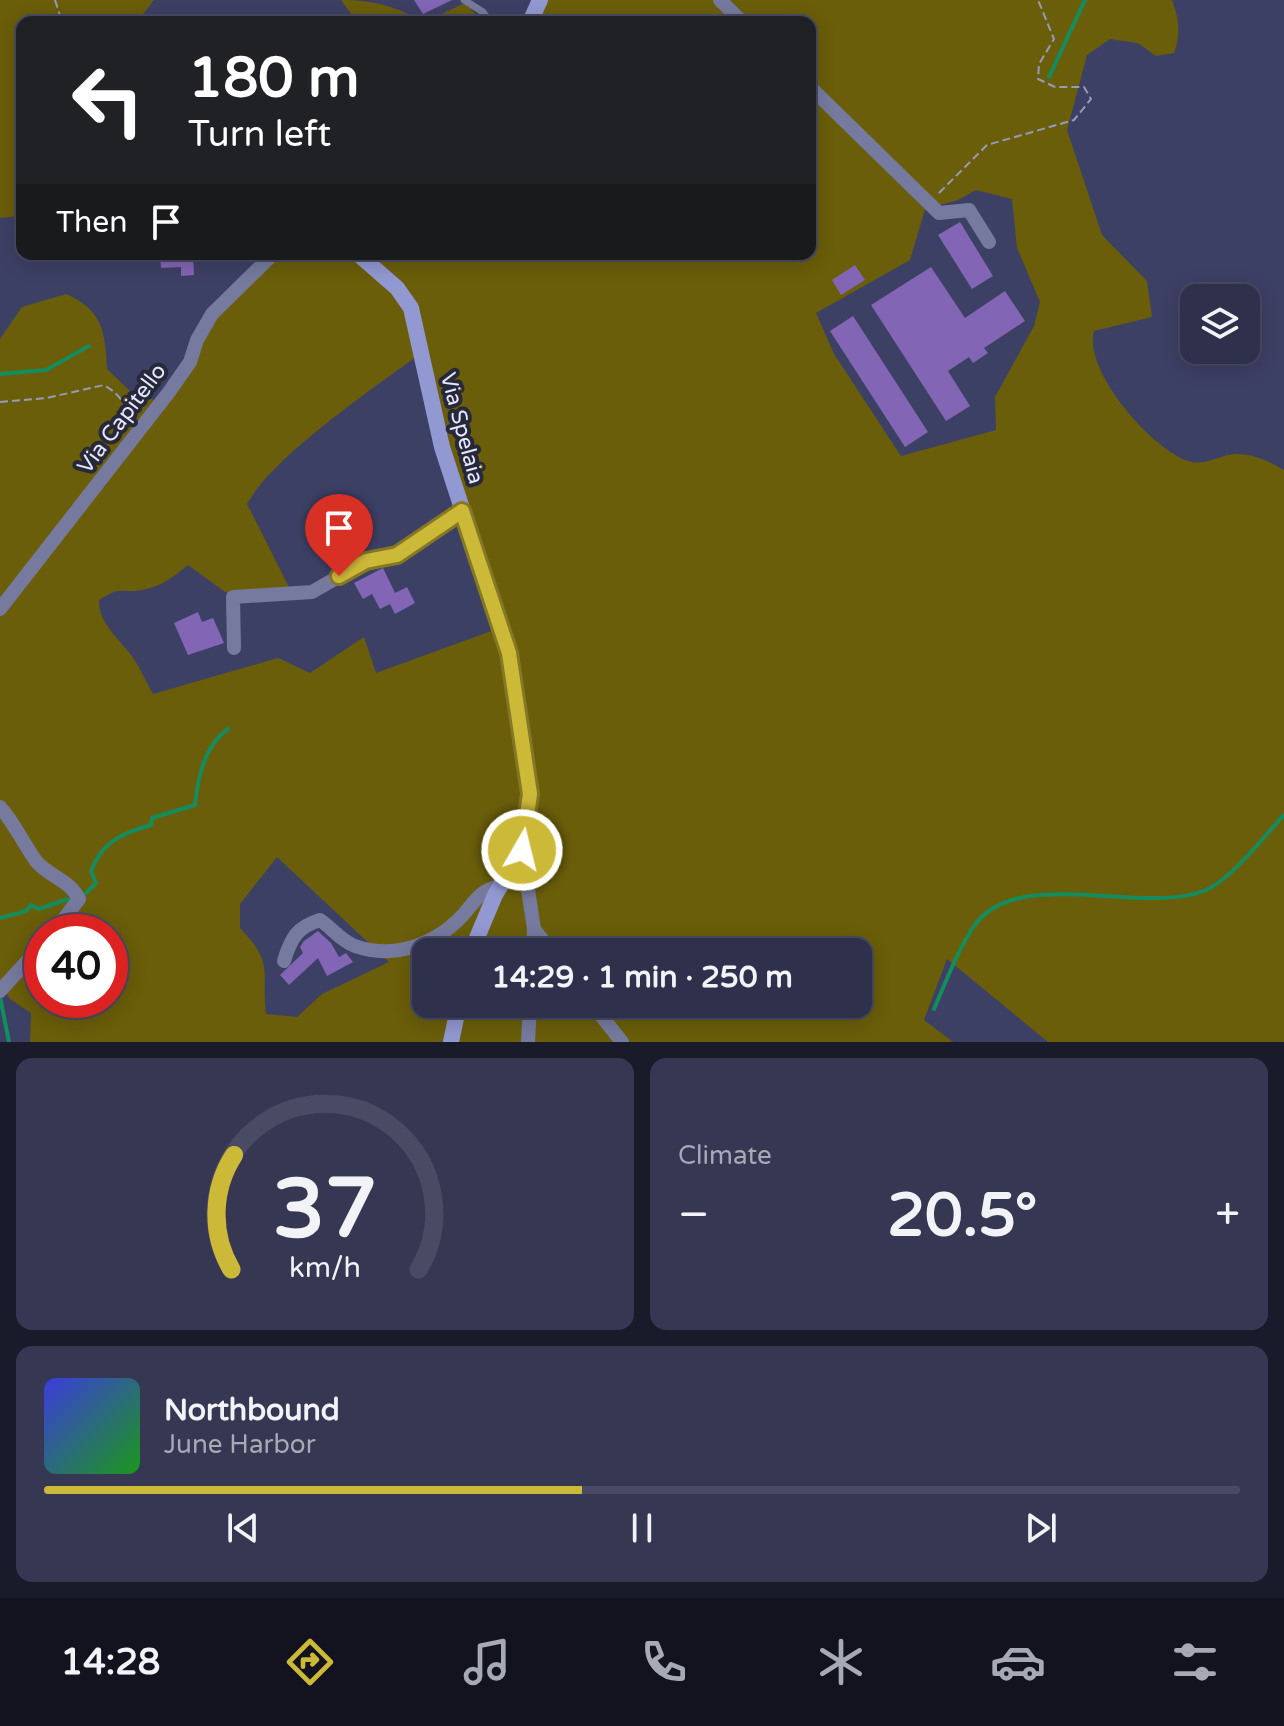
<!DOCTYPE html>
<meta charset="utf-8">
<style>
body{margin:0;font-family:"Varela Round",sans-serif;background:#363853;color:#f1f3f6;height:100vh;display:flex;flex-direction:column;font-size:30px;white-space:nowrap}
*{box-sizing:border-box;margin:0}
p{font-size:26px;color:#a7a9b5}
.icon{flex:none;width:44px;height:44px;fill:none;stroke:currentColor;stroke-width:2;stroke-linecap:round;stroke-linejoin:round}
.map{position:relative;height:1042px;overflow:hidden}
.details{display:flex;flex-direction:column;gap:16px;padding:16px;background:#191a2a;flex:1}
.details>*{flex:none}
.banner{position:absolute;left:16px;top:16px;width:800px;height:244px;border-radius:16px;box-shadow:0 4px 20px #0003,0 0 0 2px #494b64;background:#202124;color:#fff;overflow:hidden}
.buttons{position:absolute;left:1180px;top:284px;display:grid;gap:16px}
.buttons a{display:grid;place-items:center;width:80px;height:80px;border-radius:16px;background:#2e304c;box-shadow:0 4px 20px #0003,0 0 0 2px #494b64;font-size:40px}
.speed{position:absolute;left:24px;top:914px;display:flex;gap:16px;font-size:40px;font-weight:700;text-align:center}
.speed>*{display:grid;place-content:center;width:104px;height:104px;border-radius:50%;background:#2e304c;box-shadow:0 4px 20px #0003,0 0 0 2px #494b64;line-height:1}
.speed .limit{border:12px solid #d22;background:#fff;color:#111}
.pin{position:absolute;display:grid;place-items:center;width:68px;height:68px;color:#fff;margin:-82px -34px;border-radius:50% 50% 50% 0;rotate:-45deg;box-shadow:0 0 8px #0007}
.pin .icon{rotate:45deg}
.me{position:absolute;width:88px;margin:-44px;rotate:8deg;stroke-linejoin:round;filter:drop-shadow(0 0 6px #0008)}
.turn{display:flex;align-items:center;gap:28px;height:168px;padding:0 40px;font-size:36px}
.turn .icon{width:104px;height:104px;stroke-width:2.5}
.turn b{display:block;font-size:56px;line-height:68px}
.then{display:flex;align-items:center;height:76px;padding:0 40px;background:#0003;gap:16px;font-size:30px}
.big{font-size:60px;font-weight:800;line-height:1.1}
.details .card{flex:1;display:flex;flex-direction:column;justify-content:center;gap:12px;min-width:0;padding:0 28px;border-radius:16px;background:#363853}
.details .dial{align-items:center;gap:0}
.dial svg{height:208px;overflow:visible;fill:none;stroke:#494b64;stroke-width:7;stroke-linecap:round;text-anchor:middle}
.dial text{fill:#f1f3f6;stroke:none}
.song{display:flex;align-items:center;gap:24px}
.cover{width:96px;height:96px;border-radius:12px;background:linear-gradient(135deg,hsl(240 70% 55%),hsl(120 70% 35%))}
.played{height:8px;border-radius:4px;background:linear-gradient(90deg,#cdb938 45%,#494b64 45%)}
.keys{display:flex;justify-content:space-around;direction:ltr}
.heat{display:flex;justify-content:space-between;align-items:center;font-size:44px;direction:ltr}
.details .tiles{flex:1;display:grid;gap:16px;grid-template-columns:1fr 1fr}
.card:last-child{grid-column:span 2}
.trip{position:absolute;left:412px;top:938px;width:460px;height:80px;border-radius:16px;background:#2e304c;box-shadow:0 4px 20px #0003,0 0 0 2px #494b64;font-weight:800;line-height:80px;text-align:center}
.tab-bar{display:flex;height:128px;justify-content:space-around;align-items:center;background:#12131e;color:#a7a9b5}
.tab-bar .icon{width:56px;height:56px}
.tab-bar .active{color:#cdb938}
.tab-bar b{font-size:36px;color:#f1f3f6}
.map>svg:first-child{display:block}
.green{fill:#6a5e0a;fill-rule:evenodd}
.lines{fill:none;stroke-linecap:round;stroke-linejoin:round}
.stream{stroke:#148c5d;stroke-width:4}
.building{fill:#8365b5}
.path{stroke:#979ab8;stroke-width:2;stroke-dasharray:8 4;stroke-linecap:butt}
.lane{stroke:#767a9e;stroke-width:7}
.street{stroke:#767a9e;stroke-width:14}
.secondary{stroke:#9298d1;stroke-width:16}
.route-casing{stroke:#857824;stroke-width:20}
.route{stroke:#cdb938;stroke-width:14}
.labels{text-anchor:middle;stroke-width:8;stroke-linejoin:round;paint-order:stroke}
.street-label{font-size:22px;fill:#e4e7fe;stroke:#27283a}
</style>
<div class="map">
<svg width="1284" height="1042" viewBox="0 0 1284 1042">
<rect width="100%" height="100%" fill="#3d4065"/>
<!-- green -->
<path class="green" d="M0 0H154L137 22H22V216L0 218Z
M341 0C373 0 395 6 424 22L465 3 483 22H357Z
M539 0H1172C1179 19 1181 34 1174 53L1156 56 1138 43 1110 39 1087 55 1067 130 1102 235 1147 281 1152 317 1094 331C1083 371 1152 449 1188 461 1206 467 1220 454 1237 454 1254 454 1270 462 1284 470V1042H1048L947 959 924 1020 953 1042H30L31 1013 10 999 0 983V339L22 307 66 294C103 310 105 332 107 369L131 392 157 401 211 316 277 254H810V22H527ZM976 190 1012 199 1017 248 1040 302 1034 326 995 397 996 430 901 456 834 354 816 313 910 260 925 209 958 200ZM421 353 497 629 376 673 364 637 310 673 278 658 153 694C146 682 141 670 134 659 122 641 98 624 99 600 123 585 120 594 142 590 160 587 175 576 188 565L228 594 292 593 247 504C275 454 373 389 421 353ZM277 857 389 962 322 994 297 1017 266 1014C261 969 275 965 240 928V904ZM42 932H110V1000H42ZM426 952H858V1004H426Z"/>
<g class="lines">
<!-- stream -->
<path class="stream" d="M1049 77 1085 0
M0 374 46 370 89 346
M86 893 96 883 91 871C102 842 122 833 151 825L152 818 195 805C198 777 204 746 228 729
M0 918 26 911 31 905 39 909 68 899
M0 997 9 1042
M934 1009C946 982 957 951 974 926 1016 865 1141 915 1204 891 1231 880 1263 837 1284 815"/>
</g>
<!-- building -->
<path class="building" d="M414 0H452L423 14Z
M960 222 993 276 972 289 938 235Z
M160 254H193L194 275 181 276V267L161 268Z
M855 265 865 280 841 295 832 280Z
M931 267 965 318 1005 291 1025 321 984 348 988 353 973 363 969 357 948 371 970 406 946 421 871 305Z
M853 316 928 432 905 447 830 331Z
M383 568 395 593 407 587 415 603 395 614 390 604 380 609 372 594 363 599 354 583Z
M198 612 202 622 213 618 224 643 188 655 174 623Z
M318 931 331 943 339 957 346 953 353 962 327 976 318 958 289 985 280 975 303 953 300 947 304 941Z"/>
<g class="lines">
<!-- path -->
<path class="path" d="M55 0 62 22
M939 193 987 145 1074 120 1091 99 1084 87H1055L1038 79 1039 64 1054 39 1038 0
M0 402 47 398 104 385C122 396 127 404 125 425"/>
<!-- lane -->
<path class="lane" d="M464 0 483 12 490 22"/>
<!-- street -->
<path class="street" d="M720 0 742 22
M810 87 939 213 969 210 989 242
M0 609 169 392 190 362 197 340 212 314 273 254
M234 648 233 597 312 592 366 561 397 555 462 511
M0 807C15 824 23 843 36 861 49 877 69 879 79 899L54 932
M522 850 534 929 552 952
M533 952 534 929
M284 961C291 938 297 927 320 920 332 928 341 941 355 946 395 960 436 944 463 915 476 900 480 890 500 886
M0 991 42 945
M592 1004 622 1042
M528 1042 530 1004"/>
<!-- secondary -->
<path class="secondary" d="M530 22 540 0
M358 254 397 288 411 308 442 447 509 653 530 794 522 850 495 895 471 952
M451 1042 459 1004"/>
</g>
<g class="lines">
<defs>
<path id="route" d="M339 576 366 561 397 555 462 511 509 653 530 794 522 850"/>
</defs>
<!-- route casing -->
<use href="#route" class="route-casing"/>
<!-- route -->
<use href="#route" class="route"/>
</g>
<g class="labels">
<!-- street labels -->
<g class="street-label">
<text transform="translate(121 418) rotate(-53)" y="8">Via Capitello</text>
<text transform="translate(463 428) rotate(75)" y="8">Via Spelaia</text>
</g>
</g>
</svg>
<div class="buttons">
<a><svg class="icon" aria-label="layers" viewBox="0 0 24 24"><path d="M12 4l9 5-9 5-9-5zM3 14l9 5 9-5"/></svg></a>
</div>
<div class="speed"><div class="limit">40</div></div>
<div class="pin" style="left:339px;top:576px;background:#d93025"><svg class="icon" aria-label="arrive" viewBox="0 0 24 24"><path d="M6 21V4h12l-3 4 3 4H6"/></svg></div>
<svg class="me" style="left:522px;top:850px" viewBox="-20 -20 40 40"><circle r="17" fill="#cdb938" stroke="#fff" stroke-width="3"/><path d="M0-11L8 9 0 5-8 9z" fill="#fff"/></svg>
<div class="trip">14:29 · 1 min · 250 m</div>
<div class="banner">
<div class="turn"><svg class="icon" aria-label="left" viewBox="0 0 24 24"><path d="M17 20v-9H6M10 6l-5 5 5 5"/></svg><div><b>180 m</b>Turn left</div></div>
<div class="then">Then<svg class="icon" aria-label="arrive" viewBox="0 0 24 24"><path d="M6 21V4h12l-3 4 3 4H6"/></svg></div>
</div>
</div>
<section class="details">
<div class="tiles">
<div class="card dial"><svg viewBox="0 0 100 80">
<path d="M14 69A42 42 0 1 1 86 69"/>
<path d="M14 69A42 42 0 0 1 15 25" stroke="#cdb938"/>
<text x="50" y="56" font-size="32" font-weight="700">37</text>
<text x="50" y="72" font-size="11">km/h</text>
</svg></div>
<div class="card"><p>Climate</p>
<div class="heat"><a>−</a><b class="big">20.5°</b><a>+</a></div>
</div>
<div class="card">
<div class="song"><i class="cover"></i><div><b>Northbound</b><p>June Harbor</p></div></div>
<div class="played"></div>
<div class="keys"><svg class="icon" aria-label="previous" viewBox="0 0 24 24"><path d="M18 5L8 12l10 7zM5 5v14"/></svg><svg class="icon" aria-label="pause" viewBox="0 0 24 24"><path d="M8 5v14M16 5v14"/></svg><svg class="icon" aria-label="next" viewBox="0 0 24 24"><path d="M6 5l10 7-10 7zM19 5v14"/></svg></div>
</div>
</div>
</section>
<nav class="tab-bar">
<b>14:28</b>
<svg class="icon active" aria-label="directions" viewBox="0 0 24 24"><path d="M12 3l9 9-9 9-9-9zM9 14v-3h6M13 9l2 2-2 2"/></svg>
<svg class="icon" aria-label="music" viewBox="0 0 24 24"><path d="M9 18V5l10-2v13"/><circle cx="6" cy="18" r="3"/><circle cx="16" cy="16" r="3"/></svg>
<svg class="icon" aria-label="phone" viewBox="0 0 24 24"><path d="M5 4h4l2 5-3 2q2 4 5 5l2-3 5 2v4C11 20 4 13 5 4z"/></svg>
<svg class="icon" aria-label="climate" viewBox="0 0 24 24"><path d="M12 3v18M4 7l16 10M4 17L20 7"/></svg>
<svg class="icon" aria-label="car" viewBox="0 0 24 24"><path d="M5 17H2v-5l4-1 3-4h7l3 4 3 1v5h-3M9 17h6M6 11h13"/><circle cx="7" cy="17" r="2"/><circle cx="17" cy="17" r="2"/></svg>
<svg class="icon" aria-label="filters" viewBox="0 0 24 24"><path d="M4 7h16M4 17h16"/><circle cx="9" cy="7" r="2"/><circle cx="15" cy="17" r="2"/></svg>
</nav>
